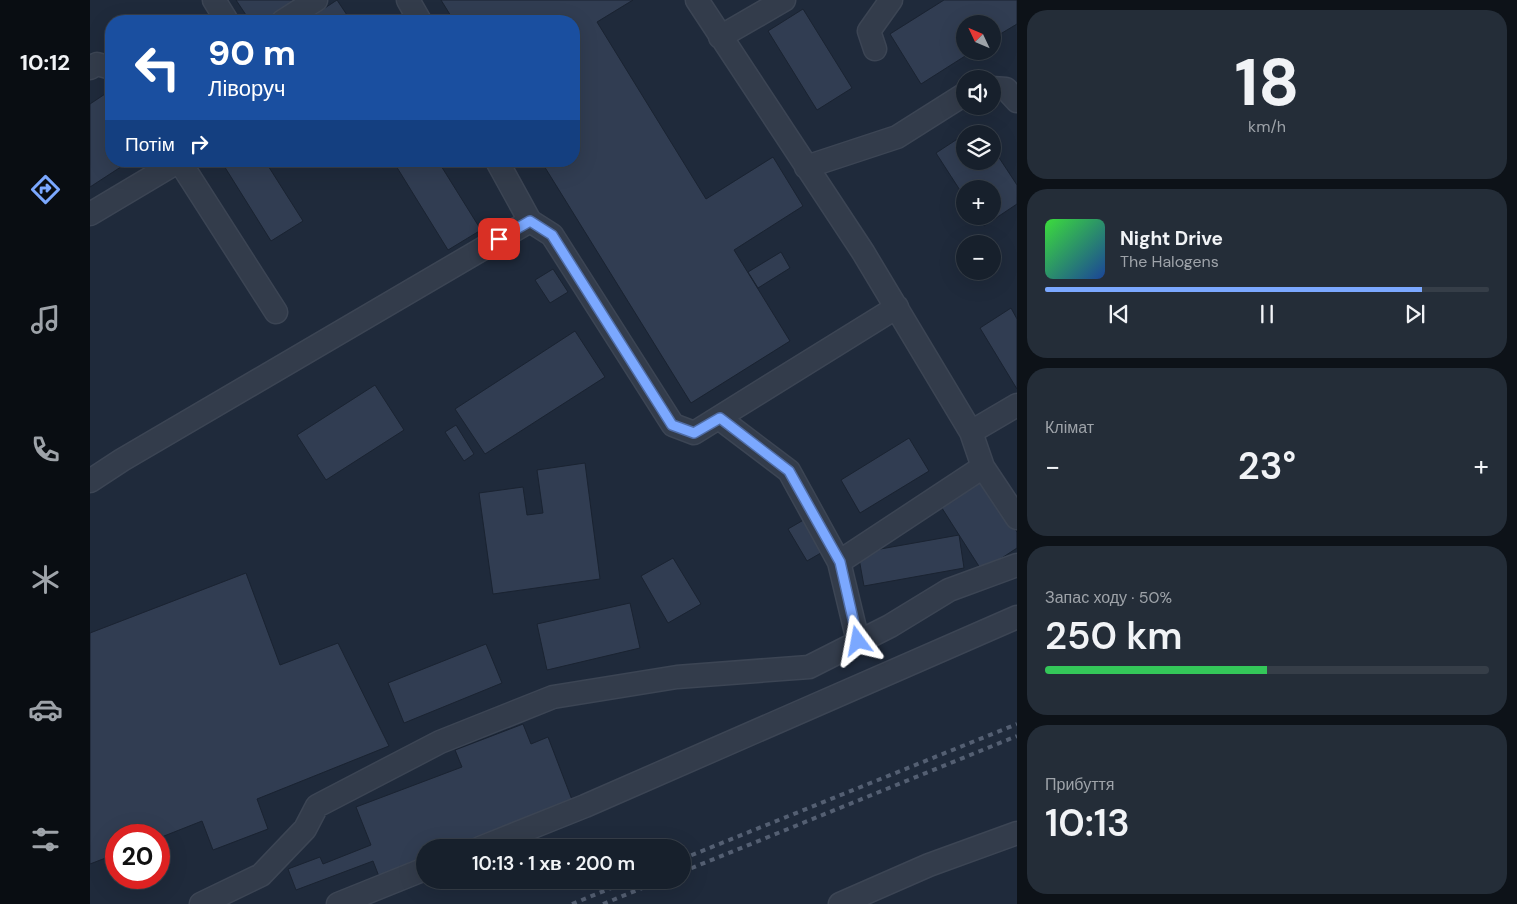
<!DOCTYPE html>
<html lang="uk">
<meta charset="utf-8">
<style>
body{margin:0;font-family:"DM Sans",sans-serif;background:#242d38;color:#f1f3f6;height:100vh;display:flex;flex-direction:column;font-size:19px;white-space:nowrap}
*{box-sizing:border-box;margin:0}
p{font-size:16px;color:#9ea3a9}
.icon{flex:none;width:28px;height:28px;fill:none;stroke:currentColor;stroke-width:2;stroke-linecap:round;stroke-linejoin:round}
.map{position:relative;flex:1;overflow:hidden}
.side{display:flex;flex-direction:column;gap:10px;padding:10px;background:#0d1218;width:500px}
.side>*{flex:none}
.banner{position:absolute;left:15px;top:15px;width:475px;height:152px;border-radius:20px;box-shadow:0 5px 20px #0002,0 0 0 1px #363e48;background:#1a4fa0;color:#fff;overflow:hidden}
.needle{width:32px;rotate:314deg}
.tools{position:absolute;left:866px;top:15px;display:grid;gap:10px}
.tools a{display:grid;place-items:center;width:45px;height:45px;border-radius:50%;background:#17202c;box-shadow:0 5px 20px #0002,0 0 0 1px #363e48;font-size:25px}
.speed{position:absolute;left:15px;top:824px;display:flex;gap:10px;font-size:25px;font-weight:700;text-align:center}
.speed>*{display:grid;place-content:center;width:65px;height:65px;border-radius:50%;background:#17202c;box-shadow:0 5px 20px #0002,0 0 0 1px #363e48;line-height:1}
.speed .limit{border:8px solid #d22;background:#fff;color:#111}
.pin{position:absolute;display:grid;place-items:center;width:42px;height:42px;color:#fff;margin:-21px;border-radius:10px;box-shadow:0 2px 8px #0006}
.me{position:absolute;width:55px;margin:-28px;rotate:347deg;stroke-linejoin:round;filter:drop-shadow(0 0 4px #0008)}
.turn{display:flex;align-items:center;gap:18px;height:105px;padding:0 20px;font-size:22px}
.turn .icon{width:65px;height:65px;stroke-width:2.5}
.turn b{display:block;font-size:35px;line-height:42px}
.then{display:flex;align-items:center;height:48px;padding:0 20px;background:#0003;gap:10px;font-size:19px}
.big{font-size:38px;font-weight:600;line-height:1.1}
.side .tile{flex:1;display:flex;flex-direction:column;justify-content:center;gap:8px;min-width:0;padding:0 18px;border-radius:20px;background:#242d38}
.side .dial{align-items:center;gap:0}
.dial b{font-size:65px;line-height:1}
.song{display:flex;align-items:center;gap:15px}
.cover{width:60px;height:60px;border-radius:8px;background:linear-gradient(135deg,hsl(120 70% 55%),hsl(220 70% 35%))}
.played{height:5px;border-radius:2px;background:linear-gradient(90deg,#7ba8ff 85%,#363e48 85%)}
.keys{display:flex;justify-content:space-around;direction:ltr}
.heat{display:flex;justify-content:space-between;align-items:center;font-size:28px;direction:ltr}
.charge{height:8px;border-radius:4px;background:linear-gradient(90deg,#34c759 50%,#363e48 0)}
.trip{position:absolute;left:326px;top:839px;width:275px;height:50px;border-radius:25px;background:#17202c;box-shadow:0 5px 20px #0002,0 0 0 1px #363e48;font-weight:600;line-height:50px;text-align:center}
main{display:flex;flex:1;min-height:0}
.dock{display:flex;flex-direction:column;width:90px;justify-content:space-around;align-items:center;background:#090d12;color:#9ea3a9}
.dock .icon{width:35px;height:35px}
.dock .active{color:#7ba8ff}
.dock b{font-size:22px;color:#f1f3f6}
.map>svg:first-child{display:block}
.building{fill:#313d52;stroke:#1a2331}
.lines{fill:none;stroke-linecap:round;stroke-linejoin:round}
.minor-casing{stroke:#3c4554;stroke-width:25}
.minor{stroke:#333c4b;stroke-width:22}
.rail{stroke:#545f72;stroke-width:4;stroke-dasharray:5 5;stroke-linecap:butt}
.route-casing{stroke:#506da6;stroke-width:12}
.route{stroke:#7ba8ff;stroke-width:9}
</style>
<main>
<nav class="dock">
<b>10:12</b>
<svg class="icon active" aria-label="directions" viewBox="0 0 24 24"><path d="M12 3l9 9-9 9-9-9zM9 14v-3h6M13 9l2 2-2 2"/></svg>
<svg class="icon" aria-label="music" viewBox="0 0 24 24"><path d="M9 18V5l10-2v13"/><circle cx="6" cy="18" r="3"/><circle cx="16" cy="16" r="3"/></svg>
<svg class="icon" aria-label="phone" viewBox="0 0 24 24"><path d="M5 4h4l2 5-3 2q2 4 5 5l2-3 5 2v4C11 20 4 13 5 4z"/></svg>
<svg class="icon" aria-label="climate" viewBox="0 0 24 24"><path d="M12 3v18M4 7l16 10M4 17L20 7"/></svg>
<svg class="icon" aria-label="car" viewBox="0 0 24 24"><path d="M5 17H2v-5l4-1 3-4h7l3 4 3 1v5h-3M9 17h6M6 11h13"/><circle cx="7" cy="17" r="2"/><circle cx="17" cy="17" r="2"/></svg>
<svg class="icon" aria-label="filters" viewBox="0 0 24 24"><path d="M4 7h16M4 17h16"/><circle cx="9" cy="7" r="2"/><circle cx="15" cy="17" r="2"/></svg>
</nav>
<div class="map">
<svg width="927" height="904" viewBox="0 0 927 904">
<rect width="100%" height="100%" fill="#1f2a3b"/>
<!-- building -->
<path class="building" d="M146 0H208L175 21H160Z
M247 0 261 21H215Z
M351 0H543L507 22 616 199 683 157 713 206 644 250 700 341 601 403 451 161H484V21H364Z
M854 0H927V24L902 39V24H875V51H883L831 84 800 34Z
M713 9 762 88 727 110 678 31Z
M21 90V161H40L0 187V104Z
M888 126 894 134H876Z
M875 134V161H902V147L927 185V204L894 226 887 216H902V189H875V198L846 153Z
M131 161H175L213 221 181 241Z
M303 161H348L391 230 358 250Z
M691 252 700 268 668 288 658 272Z
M463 269 478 292 460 303 445 280Z
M921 308 927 319V389L890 328Z
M485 331 515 377 395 454 365 409Z
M285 385 314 430 236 480 207 435Z
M366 425 384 454 374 461 355 432Z
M819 438 839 471 770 513 751 480Z
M495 463 510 579 403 594 389 493 433 487 437 515 453 513 447 470Z
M893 478 927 532V548L892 571 850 505Z
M717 518 736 550 717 561 698 529Z
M869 535 874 568 774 586 768 553Z
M583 558 611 604 578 623 551 576Z
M156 573 190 665 248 643 299 746 167 799 178 829 123 850 112 821 69 838V835H26V854L0 864V633Z
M540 603 550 648 457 670 447 624Z
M396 644 412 683 314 723 298 683Z
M433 724 441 744 458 737 484 805 373 848H335V862L290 879 283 861 206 890 198 869 230 857 233 864 281 845 266 807 372 767 365 750Z"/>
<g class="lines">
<defs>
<path id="minor" d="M124 0 137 21
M318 0 330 21
M607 0 773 252 881 432 927 405
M193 21 226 0
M630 37 694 0
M785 49 779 31 801 0
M0 68 7 64 21 68
M902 88 916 89 927 101
M90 162 186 312
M716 167 807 137 875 94
M0 214 89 161
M440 221 462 235 583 425 604 433 807 307
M629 418 699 471 749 562 768 641
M881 432 893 467 927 518
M0 481 32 460 440 221 407 161
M749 562 893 467
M390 848 495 806 927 617
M111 904 171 875 215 829 227 806 350 742 463 697 587 677 719 667 800 626 859 590 927 565
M248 904 335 869
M750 904 839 865 927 833"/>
</defs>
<!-- minor casing -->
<use href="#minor" class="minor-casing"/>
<!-- minor -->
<use href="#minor" class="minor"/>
<!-- rail -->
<path class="rail" d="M592 859 927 724
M592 872 927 736
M482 904 541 880
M513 904 572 880"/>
</g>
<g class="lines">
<defs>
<path id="route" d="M409 239 440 221 462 235 582 425 604 433 630 418 699 471 750 562 768 641"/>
</defs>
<!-- route casing -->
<use href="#route" class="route-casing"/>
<!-- route -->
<use href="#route" class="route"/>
</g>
</svg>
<div class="tools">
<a><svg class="needle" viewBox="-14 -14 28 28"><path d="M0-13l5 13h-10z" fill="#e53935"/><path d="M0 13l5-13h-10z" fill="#9ea3a9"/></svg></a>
<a><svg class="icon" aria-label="sound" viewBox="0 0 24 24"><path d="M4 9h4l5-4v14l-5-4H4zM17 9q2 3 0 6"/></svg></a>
<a><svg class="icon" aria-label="layers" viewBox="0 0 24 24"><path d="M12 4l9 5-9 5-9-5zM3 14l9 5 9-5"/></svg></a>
<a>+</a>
<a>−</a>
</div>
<div class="speed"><div class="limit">20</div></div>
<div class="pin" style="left:409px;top:239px;background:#d93025"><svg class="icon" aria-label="arrive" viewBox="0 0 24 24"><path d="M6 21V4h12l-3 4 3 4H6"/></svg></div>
<svg class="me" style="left:768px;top:641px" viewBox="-20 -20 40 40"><path d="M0-17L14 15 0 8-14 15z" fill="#7ba8ff" stroke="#fff" stroke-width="4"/></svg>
<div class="trip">10:13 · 1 хв · 200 m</div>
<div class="banner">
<div class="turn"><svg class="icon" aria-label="left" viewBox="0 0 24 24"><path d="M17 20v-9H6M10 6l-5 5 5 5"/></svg><div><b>90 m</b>Ліворуч</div></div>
<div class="then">Потім<svg class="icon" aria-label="right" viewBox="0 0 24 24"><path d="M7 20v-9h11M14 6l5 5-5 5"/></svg></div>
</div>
</div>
<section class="side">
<div class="tile dial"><b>18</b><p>km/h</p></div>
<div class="tile">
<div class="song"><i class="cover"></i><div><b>Night Drive</b><p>The Halogens</p></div></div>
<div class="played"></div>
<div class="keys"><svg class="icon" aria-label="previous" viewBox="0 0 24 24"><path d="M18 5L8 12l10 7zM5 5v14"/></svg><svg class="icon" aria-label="pause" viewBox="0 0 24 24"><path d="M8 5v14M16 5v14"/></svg><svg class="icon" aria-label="next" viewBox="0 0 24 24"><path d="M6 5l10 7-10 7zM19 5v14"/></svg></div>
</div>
<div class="tile"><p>Клімат</p>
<div class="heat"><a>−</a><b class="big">23°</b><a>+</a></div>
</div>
<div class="tile"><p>Запас ходу · 50%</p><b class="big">250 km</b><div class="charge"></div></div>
<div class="tile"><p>Прибуття</p><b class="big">10:13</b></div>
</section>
</main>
